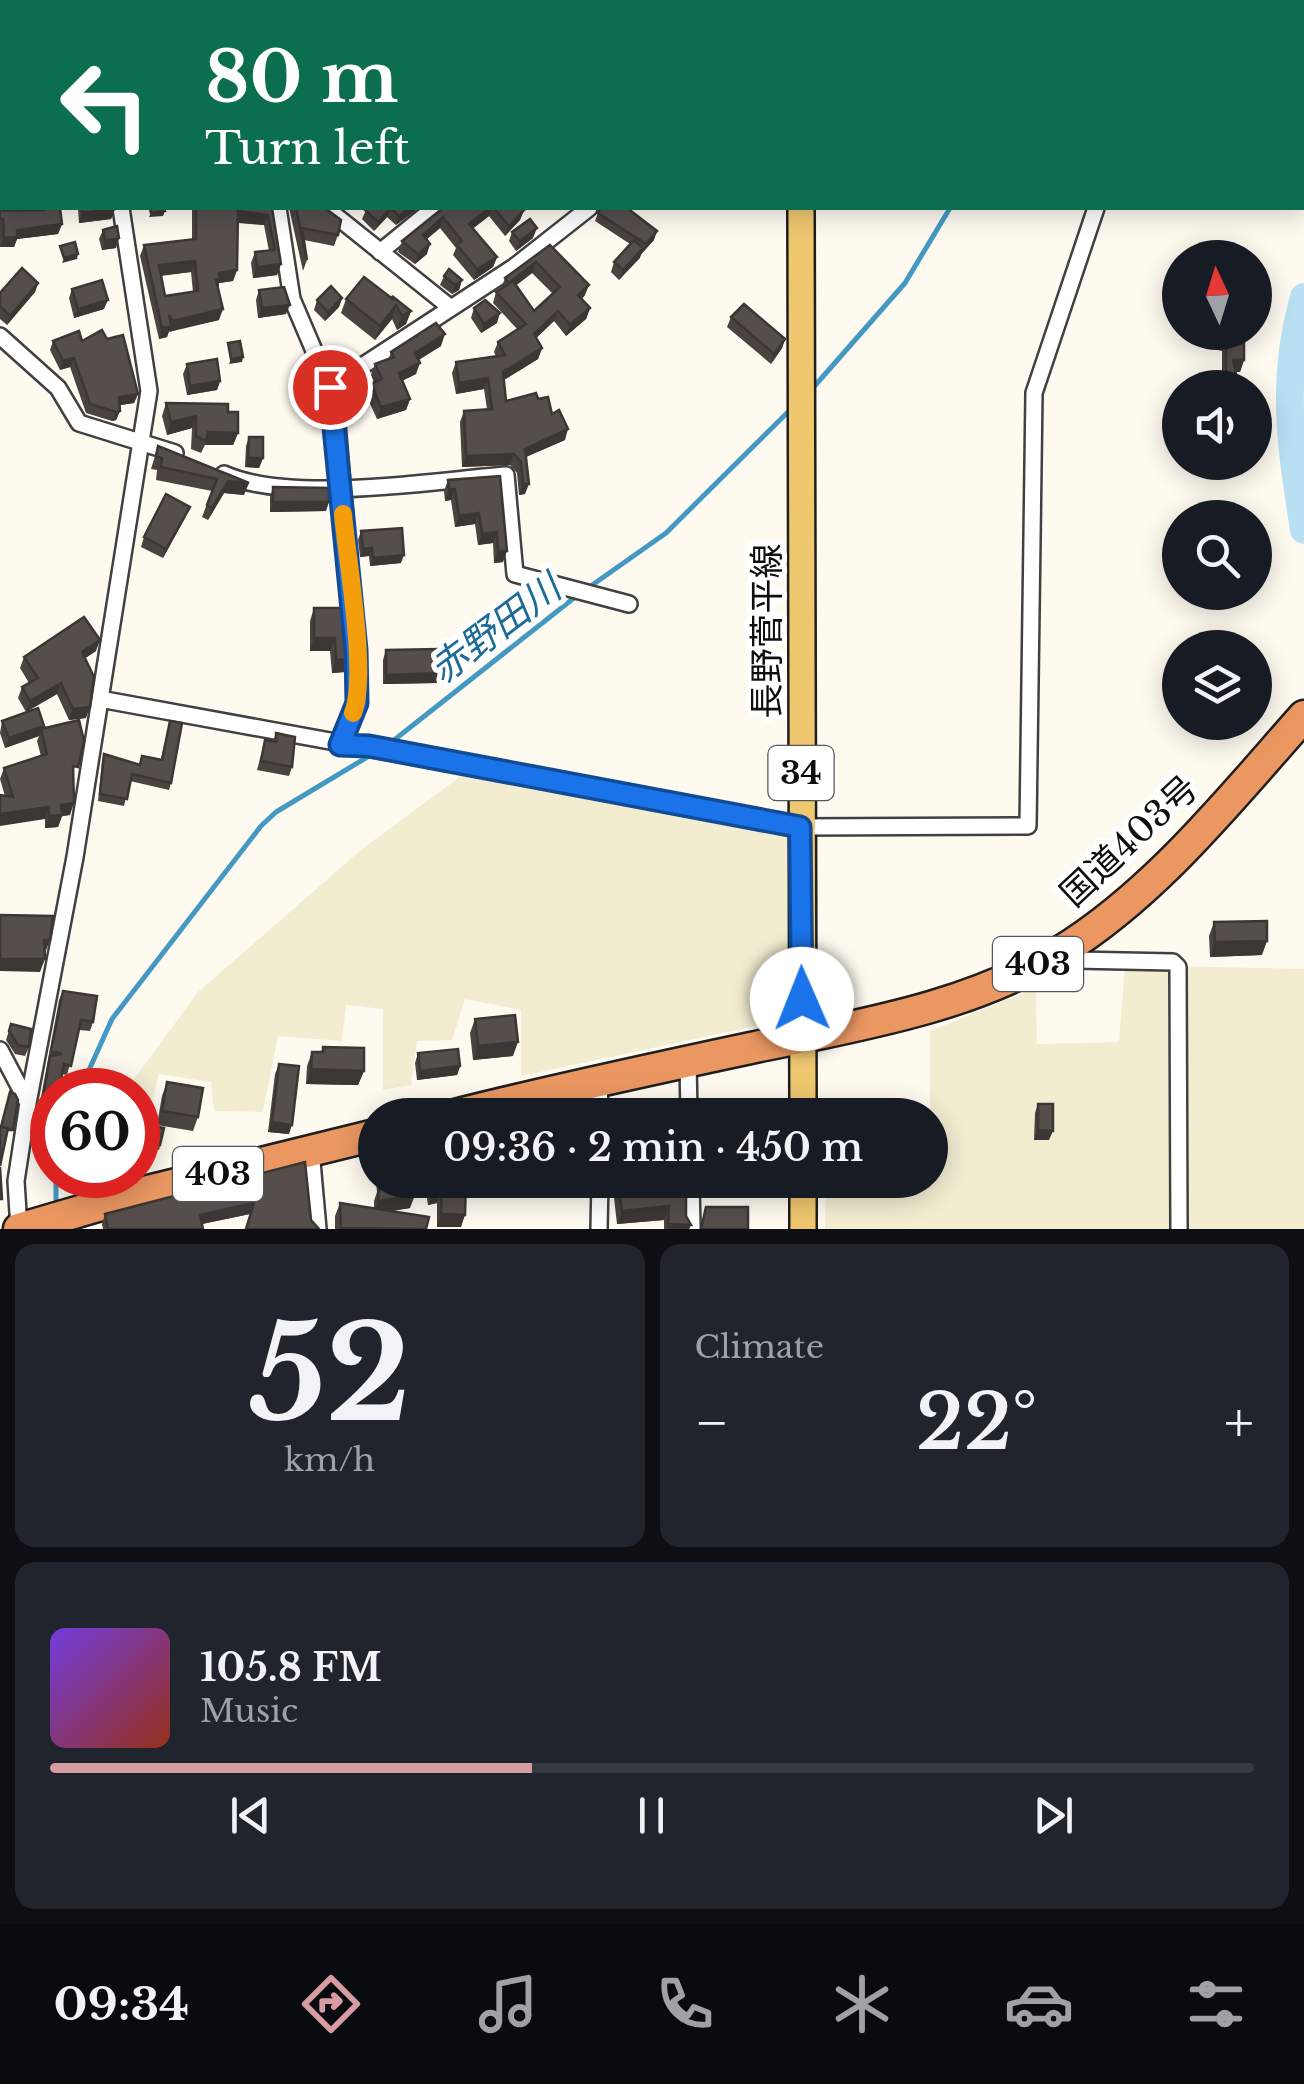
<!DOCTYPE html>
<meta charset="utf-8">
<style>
body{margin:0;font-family:"Libre Baskerville","Noto Sans JP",serif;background:#20242c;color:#f1f3f6;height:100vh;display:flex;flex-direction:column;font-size:38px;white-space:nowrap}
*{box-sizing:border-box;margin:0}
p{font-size:32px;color:#9ea1a6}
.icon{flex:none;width:55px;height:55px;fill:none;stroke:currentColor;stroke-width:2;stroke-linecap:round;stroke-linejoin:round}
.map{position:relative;height:1229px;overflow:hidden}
.side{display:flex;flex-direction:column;gap:15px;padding:15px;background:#0d0f14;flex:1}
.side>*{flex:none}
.hud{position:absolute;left:0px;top:0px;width:1305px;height:210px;box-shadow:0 5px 25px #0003;background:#0b6e4f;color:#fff;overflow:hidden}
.needle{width:65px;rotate:356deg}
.controls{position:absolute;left:1162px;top:240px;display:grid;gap:20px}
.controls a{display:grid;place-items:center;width:110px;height:110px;border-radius:50%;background:#171b24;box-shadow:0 5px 25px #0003;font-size:50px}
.speed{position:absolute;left:30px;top:1068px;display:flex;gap:20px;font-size:50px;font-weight:700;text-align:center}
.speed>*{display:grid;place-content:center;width:130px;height:130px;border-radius:50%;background:#171b24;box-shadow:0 5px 25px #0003;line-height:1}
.speed .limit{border:15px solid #d22;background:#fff;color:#111}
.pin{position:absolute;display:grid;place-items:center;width:85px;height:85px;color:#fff;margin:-42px;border:5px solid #fff;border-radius:50%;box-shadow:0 2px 10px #0007}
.me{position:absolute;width:110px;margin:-55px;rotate:359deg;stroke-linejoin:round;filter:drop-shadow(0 0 8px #0008)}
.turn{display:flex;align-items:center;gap:35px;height:210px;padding:0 40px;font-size:45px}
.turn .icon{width:130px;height:130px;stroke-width:2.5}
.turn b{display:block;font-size:70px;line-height:85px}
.big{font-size:75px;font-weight:600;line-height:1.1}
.side .widget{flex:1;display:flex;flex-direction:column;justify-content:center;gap:15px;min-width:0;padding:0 35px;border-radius:20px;background:#20242c}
.side .dial{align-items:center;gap:0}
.dial b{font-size:130px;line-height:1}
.song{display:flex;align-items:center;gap:30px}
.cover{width:120px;height:120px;border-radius:15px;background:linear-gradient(135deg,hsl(260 70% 55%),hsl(10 70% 35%))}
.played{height:10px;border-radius:5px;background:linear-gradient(90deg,#d69ba3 40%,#363941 40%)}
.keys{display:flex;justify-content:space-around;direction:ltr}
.heat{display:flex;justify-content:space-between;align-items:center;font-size:55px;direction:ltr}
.side .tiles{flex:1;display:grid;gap:15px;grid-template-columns:1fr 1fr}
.widget:last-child{grid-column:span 2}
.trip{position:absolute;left:358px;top:1098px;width:590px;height:100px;border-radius:50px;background:#171b24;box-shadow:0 5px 25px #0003;font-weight:600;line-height:100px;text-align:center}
.tab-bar{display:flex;height:160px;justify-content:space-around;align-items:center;background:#090b0e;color:#9ea1a6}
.tab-bar .icon{width:70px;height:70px}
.tab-bar .on{color:#d69ba3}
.tab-bar b{font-size:45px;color:#f1f3f6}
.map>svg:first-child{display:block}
.farmland{fill:#f2edd1}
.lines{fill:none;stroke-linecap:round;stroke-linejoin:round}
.stream{stroke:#4499c4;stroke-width:5}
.river{stroke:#b8e0f2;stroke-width:28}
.street-casing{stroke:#414141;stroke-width:20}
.secondary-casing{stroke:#303030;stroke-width:28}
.primary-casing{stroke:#1f1f1f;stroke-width:30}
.highway-casing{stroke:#1f1f1f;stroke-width:35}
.street{stroke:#fff;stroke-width:15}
.secondary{stroke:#f9ecaf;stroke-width:22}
.primary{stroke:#efc76f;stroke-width:25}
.highway{stroke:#ea9762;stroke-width:30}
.wall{fill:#4a4340;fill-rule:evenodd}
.shaded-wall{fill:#3c3734}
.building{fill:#564e4b;stroke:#3c3734;stroke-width:2.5;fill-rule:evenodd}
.route-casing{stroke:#114b97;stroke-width:25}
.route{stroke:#1a73e8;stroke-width:18}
.slow{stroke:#f59e0b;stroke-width:18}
.labels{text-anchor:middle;stroke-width:10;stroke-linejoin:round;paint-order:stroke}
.shield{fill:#fff;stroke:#565656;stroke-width:2.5}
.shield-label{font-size:32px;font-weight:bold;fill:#0e0e0e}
.street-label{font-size:35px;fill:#0e0e0e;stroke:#fff}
.water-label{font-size:38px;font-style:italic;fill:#1f6b97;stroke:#fff}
</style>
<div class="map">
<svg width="1304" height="1229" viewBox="0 0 1304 1229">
<rect width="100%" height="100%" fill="#fefaf0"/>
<!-- farmland -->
<path class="farmland" d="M476 765 791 832 788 1004 779 1017 765 1024 521 1076V1010L465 999 452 1040 417 1041 411 1085 383 1090V1009L346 1005 342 1041 278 1036 263 1112 214 1111 211 1082 159 1074 138 1159V1090H126L198 992 362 849Z
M1125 965 1304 969V1229H825L826 1180H930V1031L1036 988 1037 1044 1119 1042Z"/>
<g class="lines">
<!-- stream -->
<path class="stream" d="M1068 2 1069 0
M812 389 905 283 950 208
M588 588 666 533 793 407
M384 748 579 594
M80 1090 112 1019 261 826 276 812 374 753
M56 1206V1175"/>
<!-- river -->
<path class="river" d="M1304 297C1280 382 1291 445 1304 530"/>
<defs>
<path id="street" d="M70 0V2
M157 2 163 0
M599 2 600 0
M1164 2 1165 0
M0 134 2 132
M278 208 292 299 335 400 356 650 357 703 340 745
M326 208 451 308
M0 209 40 208
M380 252 434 208
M0 336 58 388 79 423 175 453
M330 387 514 267 589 208
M224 474C291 504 431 481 506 475L515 574 629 604
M100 699 800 827 1028 826 1034 393 1096 208
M1061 951 1075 960 1173 962 1178 967 1179 1229
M0 1050 28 1103
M688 1062 689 1115
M599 1079 600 1115
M311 1151 318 1229
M691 1180 692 1229
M19 1229 16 1181 28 1103 75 857 149 391 121 208
M599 1229 600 1180"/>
<path id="secondary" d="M1240 0 1261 2
M1302 7 1304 8"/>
<path id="primary" d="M783 0 784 2
M801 208 803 1115
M803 1180V1229"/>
<path id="highway" d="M455 1115C558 1089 662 1067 765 1045 866 1024 971 1006 1060 952 1155 894 1231 798 1304 716
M19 1229 152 1190 375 1135"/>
</defs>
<!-- street casing -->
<use href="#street" class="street-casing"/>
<!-- secondary casing -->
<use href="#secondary" class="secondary-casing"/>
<!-- primary casing -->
<use href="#primary" class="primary-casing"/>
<!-- highway casing -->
<use href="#highway" class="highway-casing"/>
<!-- street -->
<use href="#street" class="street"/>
<!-- secondary -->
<use href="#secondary" class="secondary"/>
<!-- primary -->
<use href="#primary" class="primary"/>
<!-- highway -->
<use href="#highway" class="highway"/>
</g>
<!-- wall -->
<path class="wall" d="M415 0H485L484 2H411Z
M78 208H115V209L111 219 79 223Z
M192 208H272L281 264 277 275 253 278 251 263 255 252 269 251 264 225 238 223 237 270 233 281 219 283V320L169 331 167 337 159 339 140 256 144 245 192 240ZM191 272 193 292 165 296 161 276Z
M289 208H325L338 235 334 246 304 240 307 260 303 271Z
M367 208H419L396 225 387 217 374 231 362 219Z
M443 208H522L524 210 520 220 505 236 489 216 473 228 497 257 493 267 474 280 453 255 456 248 440 228 426 239 427 254 415 264 398 252 402 241Z
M0 209 3 211 62 224 58 234 17 239 14 247H0Z
M598 213 654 240 619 280 611 272 614 262 630 244 595 221Z
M103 230 116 248 102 250 99 239Z
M512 232 533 238 516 251 509 241Z
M550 245 585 295 582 299 590 308 586 319 566 336 554 321 536 338 542 348 538 359 504 380 506 401 538 399 552 414 565 440 526 457 525 494 519 495 517 473 510 465 462 467 460 422 464 411 487 409 484 389 456 394 452 373 456 362 496 356 494 352 498 342 518 330 493 303 496 292 501 289 505 278ZM532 273 553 294 534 311 516 285Z
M444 276 462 280 459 290 452 294 440 285Z
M38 283 35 292 7 325 0 319V293Z
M72 289 104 309 74 318 69 298Z
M259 290 286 314 258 318 256 300Z
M392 296 411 311 406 324 397 330 392 319 375 340 341 313 346 299 391 298Z
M342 298 339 307 325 321 314 310 317 300Z
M474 308 497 323 481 333 471 318Z
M731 317 785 339 782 348 771 364 727 327Z
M1218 332H1246L1244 342V360L1240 372H1236L1239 388H1213L1214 383 1222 381V351L1214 349Z
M53 341H82L138 394 134 403 119 405 120 411 116 420 112 421 86 413 70 367 60 370 50 350Z
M441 346 419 360 416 374 402 381 410 399 406 410 377 419 366 395 371 384 374 382 371 375 375 364 389 358 391 352Z
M187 364 220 381 217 390 187 395 183 374Z
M166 403 228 412 238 433 233 445H205L201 453 191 449 192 428 167 435 162 416Z
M249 437 263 458 259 468 245 467 246 446Z
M158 446 244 495 224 493 208 520 202 517 212 491 156 480 157 470 151 469Z
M500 476 503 562 494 563 493 543 478 545 475 524 455 527 451 500 445 501 444 491 448 480Z
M273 487 326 511 270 512V497Z
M186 516 163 558 141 547 144 537Z
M361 531 401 563 370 566 369 556 360 557 358 540Z
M314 608 350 659 345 672 332 673 330 651H310V621Z
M386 650 437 683 383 684V660Z
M96 651 85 658 86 718 69 720 57 694 26 712 18 698 22 687 29 683 20 668 24 657Z
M2 721 44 726 43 729 73 778 70 815 62 816 58 827 45 828V819L5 796 0 779 4 768 41 756 37 741 39 736 5 748 0 733Z
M170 721 171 783 169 790 130 781 124 806 98 801 102 761 104 754 139 765 142 756 161 759Z
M276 733 292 767 289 776 257 770 265 740 273 741Z
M1214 922 1262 955 1210 957 1209 936Z
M63 991 93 1022 90 1031 79 1030 67 1075 62 1074 52 1090V1110L45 1109 42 1130H37L34 1135 59 1000Z
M475 1019 513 1056 473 1060 470 1033Z
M11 1024 29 1047 25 1056 15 1054 6 1040Z
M323 1047 364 1071 358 1085 306 1084 307 1066 312 1052H321Z
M418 1053 460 1066 457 1075 417 1080 415 1063Z
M279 1064 289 1134 268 1132 275 1074Z
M167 1082 198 1117 193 1131 157 1125 162 1096Z
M1038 1104 1049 1140H1034L1035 1113Z
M153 1126 164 1128 159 1150 147 1147Z
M376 1180H466L461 1227H437V1203L428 1205 424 1181 399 1184V1189L410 1208 390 1211 426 1229H335V1216L340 1203 374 1209V1201L377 1192Z
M616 1180H686V1216L691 1225 689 1229H664V1220L617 1224 613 1189Z
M105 1214H250L202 1224 203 1229H103L102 1224Z"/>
<!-- shaded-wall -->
<path class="shaded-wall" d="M18 0H33L28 2H12Z
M391 208 387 217 374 231 378 222Z
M410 208H419L396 225 399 216Z
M490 208H492L489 216 465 235 469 224Z
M115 209 111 219 79 223 83 213Z
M524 210 520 220 505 236 509 226Z
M165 211 163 216 149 217 151 213Z
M238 211 268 215 264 225 234 222Z
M443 217 440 228 419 246 423 235Z
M62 224 58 234 17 239 14 247H0L4 238 17 230Z
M537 228 533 238 516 251 520 241Z
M657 231 654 240 642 252 646 244Z
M119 238 116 248 102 250 105 241Z
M430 244 427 254 415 264 418 254Z
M643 248 640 258 619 280 623 270Z
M78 254 77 259 62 263 64 258Z
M497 257 493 267 474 280 477 269Z
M195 261 191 272 155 276 159 265Z
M536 262 532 273 505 294 509 283Z
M281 264 277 275 253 278 257 267Z
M237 270 233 281 219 283 216 291H212L219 273Z
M462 280 459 290 452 294 455 285Z
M38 283 35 292 7 325 10 316Z
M589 285 585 295 575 305 578 295Z
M342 298 339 307 325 321 328 312Z
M108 300 104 309 74 318 78 309Z
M290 305 286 314 258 318 262 308Z
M396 305 392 319 375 340 380 326Z
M590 308 586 319 566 336 570 325Z
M223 309 219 320 169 332 173 321Z
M411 311 406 324 397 330 402 316Z
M558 311 554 321 530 344 534 334Z
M500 313 497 323 481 333 484 324Z
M171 326 167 337 159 339 162 328Z
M445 334 441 346 411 364 415 353Z
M785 339 782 348 771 364 774 354Z
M542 348 538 359 499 383 503 372Z
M243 357 242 362 229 364 231 359Z
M74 358 70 367 60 370 63 361Z
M1233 360H1244L1240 372H1229Z
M420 363 416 374 395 384 399 373Z
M488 378 484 389 456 394 459 383Z
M220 381 217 390 187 395 190 386Z
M138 394 134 403 115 406 119 397Z
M410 399 406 410 377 419 381 407Z
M120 411 116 420 112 421 116 412Z
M196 416 192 428 167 435 171 422Z
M568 429 565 440 521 459 525 449Z
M208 432 238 433 233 445H205Z
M514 454 510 465 462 467 466 456Z
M248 458H263L259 468 245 467Z
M1240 462H1251L1249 467 1238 470Z
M228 481 249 483 244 495 224 493 208 520 212 508Z
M523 484H529L525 494 519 495Z
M449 489H455L451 500 445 501Z
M273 502H329L326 511 270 512Z
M190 507 186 516 163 558 166 549Z
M479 513 475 524 455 527 459 516Z
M497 532 493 543 478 545 482 534Z
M372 548 369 556 360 557 363 549Z
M498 551H507L503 562 494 563Z
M404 555 401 563 370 566 373 558Z
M314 638H335L330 651H310Z
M100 640 96 651 78 663 82 652Z
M350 659 345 672 332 673 336 660Z
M441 673 437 683 383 684 386 675Z
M61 683 57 694 26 712 30 701Z
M90 707 86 718 69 720 73 709Z
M44 726 39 736 5 748 9 738Z
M74 803 70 815 62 816 58 827 45 828 49 816 61 805Z
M49 807 45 819 0 826V814Z
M44 940H50L45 953Z
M1267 941 1262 955 1210 957 1215 942Z
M0 959H45L40 972 0 971Z
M518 1042 513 1056 473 1060 478 1046Z
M460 1066 457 1075 417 1080 420 1071Z
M311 1069 364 1071 358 1085 306 1084Z
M40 1121H46L42 1130H37Z
M272 1122 292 1125 289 1134 268 1132Z
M1038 1130 1053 1131 1049 1140H1034Z
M396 1180H425L394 1184Z
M442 1191 437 1203 428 1205 432 1192Z
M415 1195 410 1208 374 1214 378 1201Z
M254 1203 250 1214 197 1225 200 1215Z
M669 1206 664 1220 617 1224 622 1211Z
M441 1214 465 1215 461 1227H437Z
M668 1224 691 1225 689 1229H667Z"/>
<!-- building -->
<path class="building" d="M0 0H18L12 2H2V7L0 8Z
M380 0H405L408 2H384Z
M415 0H428L426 2H411Z
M447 0H484L483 2H452Z
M540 0H578L577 2H539Z
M633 0H651L654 2H632Z
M2 147V166H0V148Z
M47 208H60L62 224 17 230V237L4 238 3 219H0V209L3 211 44 210Z
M83 208H115V209L83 213Z
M150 208H164L165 211 151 213Z
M196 208H272L281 264 257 267 255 252 275 250 268 215 238 211 237 270 219 273 220 280H216L223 309 173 321 169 315 171 326 162 328 144 245 196 239ZM195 261 198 291 165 296 159 265Z
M296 208H325L341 220 338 235 302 228 307 260Z
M367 208H410L399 216 391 208 378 222 365 210Z
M443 208H490L469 224 497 257 477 269 457 245 462 241 443 217 423 235 430 244 418 254 402 241Z
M494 208H522L524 210 509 226Z
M601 208H627L657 231 646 244 598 213Z
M530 219 537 228 520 241 512 232Z
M117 226 119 238 105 241 103 230Z
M634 240 643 248 623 270 614 262Z
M75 242 78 254 64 258 60 246Z
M550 245 589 285 578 295 590 308 570 325 558 311 534 334 542 348 503 372 506 401 536 393 538 399 548 397 552 414 559 410 568 429 525 449 529 484H523L521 462 514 454 466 456 464 411 492 409 488 378 459 383 456 362 505 355 498 342 526 324 496 292 513 281 534 311 560 287 536 262 509 283 505 278Z
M1255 266 1263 269 1255 299Z
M22 268 38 283 10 316 0 306V293Z
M449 269 462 280 455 285 444 276Z
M364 277 394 300 392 296 411 311 402 316 396 305 380 326 346 299Z
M102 280 108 300 78 309 72 289Z
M331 286 342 298 328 312 317 300Z
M284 287 290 305 262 308 259 290Z
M485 300 500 313 484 324 474 308Z
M744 304 785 339 774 354 731 317Z
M436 323 445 334 415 353 420 363 399 373 410 399 381 407 371 384 382 379 375 364 394 357 391 352Z
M102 330 107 339 123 335 138 394 119 397 120 411 116 412 90 404 74 358 63 361 53 341 79 331 82 341Z
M1220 332H1246L1244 342V360H1233L1239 388H1215L1214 383 1226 380V339L1219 337Z
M240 341 243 357 231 359 228 343Z
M217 359 220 381 190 386 187 364Z
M166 403 228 404V412H238V433L208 432 206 441 196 436V416L171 422Z
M249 437H263V458H248Z
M158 446 249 483 228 481 212 508 207 505 217 479 161 467 162 458 156 456Z
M500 476 507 551H498L497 532 482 534 479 513 459 516 455 489H449L448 480Z
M273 487 329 488V502H273Z
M166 494 190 507 166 549 144 537Z
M402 528 404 555 373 558 372 548 363 549 361 531Z
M314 608H347L350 659 336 660 335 638H314Z
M84 617 100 640 82 652 94 677 90 707 73 709 61 683 30 701 22 687 38 678 24 657Z
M440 649 441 673 386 675V650Z
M38 708 44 726 9 738 2 721Z
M79 720 84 741 78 767 73 766 74 803 61 805 62 815 49 816V807L0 814V795L13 797 4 768 47 754 41 729Z
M170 721 182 723 171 783 132 774 127 799 100 794 104 754 140 765 142 756 162 760Z
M276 733 295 737 292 767 261 761 265 740 276 742Z
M0 915 53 916 50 940H44L45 959H0Z
M1267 921V941L1215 942 1214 922Z
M63 991 97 996 93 1022 81 1020 71 1066 64 1064 59 1090H52V1100L45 1099 46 1121H40L38 1126 50 1056 62 1054 51 1051Z
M515 1015 518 1042 478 1046 475 1019Z
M11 1024 31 1029 29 1047 18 1045 9 1031Z
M323 1047 364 1048V1071L311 1069 312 1052H323Z
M458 1049 460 1066 420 1071 418 1053Z
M279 1064 299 1066 292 1125 272 1122Z
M167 1082 203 1088 198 1117 162 1111Z
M10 1092 15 1094 18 1100 13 1130H8V1128L1 1127Z
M592 1101 594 1115H527L526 1111Z
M1038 1104H1053V1131L1038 1130Z
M722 1112V1115H695V1114Z
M153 1126 164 1128 160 1145 149 1142Z
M0 1127 8 1128 0 1166Z
M305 1162 311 1220 319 1229H246L254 1203 200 1215 203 1229H108L105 1214Z
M0 1167 2 1199H0Z
M382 1180H399V1189H414L415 1195 378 1201 379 1189H383Z
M430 1180H466L465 1215 441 1214 442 1191 432 1192Z
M618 1180H686V1216L691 1225 668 1224 669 1206 622 1211Z
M340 1203 429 1217 426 1229 341 1228Z
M706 1207H748V1229H701Z"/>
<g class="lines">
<defs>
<path id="route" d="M330 387 356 650 357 703 340 745 369 746 800 827 802 999"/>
</defs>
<!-- route casing -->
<use href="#route" class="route-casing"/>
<!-- route -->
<use href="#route" class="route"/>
<!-- slow -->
<path class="slow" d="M343 514C347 560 368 675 353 713"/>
</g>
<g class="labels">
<!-- shield labels -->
<g class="shield">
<rect x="768.5" y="746" width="65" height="54" rx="8"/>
<rect x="993" y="937" width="90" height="54" rx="8"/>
<rect x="173" y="1147" width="90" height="54" rx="8"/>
</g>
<g class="shield-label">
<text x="801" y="784">34</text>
<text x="1038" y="975">403</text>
<text x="218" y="1185">403</text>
</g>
<!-- street labels -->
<g class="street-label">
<text transform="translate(767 631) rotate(-90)" y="12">長野菅平線</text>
<text transform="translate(1129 841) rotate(-43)" y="12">国道403号</text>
</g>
<!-- water labels -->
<g class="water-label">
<text transform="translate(495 629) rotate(-37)" y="13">赤野田川</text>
</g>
</g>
</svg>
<div class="controls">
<a><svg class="needle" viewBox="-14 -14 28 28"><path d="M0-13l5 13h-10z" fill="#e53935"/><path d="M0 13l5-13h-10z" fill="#9ea1a6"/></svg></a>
<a><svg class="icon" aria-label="sound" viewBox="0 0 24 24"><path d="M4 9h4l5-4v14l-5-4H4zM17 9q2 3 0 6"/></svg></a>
<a><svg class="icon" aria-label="search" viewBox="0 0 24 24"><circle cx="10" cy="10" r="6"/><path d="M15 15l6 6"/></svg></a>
<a><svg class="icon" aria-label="layers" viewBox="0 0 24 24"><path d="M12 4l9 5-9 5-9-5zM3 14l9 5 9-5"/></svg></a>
</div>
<div class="speed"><div class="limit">60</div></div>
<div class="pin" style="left:330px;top:387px;background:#d93025"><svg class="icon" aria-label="arrive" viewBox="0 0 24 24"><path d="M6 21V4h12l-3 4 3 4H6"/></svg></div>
<svg class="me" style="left:802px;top:999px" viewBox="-20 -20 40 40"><circle r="19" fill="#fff"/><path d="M0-13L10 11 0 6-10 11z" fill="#1a73e8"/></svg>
<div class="trip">09:36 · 2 min · 450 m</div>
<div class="hud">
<div class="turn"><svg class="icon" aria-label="left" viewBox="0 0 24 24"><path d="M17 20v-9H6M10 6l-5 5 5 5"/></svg><div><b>80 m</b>Turn left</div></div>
</div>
</div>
<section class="side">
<div class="tiles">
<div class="widget dial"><b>52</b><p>km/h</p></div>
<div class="widget"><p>Climate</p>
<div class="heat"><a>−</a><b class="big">22°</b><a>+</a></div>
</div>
<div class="widget">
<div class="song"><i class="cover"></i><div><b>105.8 FM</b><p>Music</p></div></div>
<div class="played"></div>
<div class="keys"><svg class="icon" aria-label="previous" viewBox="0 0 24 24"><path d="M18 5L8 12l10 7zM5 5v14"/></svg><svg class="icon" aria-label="pause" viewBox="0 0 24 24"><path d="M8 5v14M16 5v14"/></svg><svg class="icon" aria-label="next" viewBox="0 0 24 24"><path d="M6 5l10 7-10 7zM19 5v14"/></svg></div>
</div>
</div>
</section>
<nav class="tab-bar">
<b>09:34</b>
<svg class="icon on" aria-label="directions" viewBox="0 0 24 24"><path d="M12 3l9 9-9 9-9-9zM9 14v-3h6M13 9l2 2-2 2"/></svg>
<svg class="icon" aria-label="music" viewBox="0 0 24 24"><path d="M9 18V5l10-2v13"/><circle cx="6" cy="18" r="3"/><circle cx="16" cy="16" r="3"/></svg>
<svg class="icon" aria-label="phone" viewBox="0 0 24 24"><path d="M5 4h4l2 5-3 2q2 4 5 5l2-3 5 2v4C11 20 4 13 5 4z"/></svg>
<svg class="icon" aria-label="climate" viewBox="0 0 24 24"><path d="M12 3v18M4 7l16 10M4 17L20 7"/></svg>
<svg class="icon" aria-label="car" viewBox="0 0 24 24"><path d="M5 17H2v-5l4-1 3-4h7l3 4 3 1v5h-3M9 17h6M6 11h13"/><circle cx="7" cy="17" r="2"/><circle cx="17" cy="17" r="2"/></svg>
<svg class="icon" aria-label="filters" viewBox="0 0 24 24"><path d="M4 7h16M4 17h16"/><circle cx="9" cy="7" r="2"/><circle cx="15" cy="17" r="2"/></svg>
</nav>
